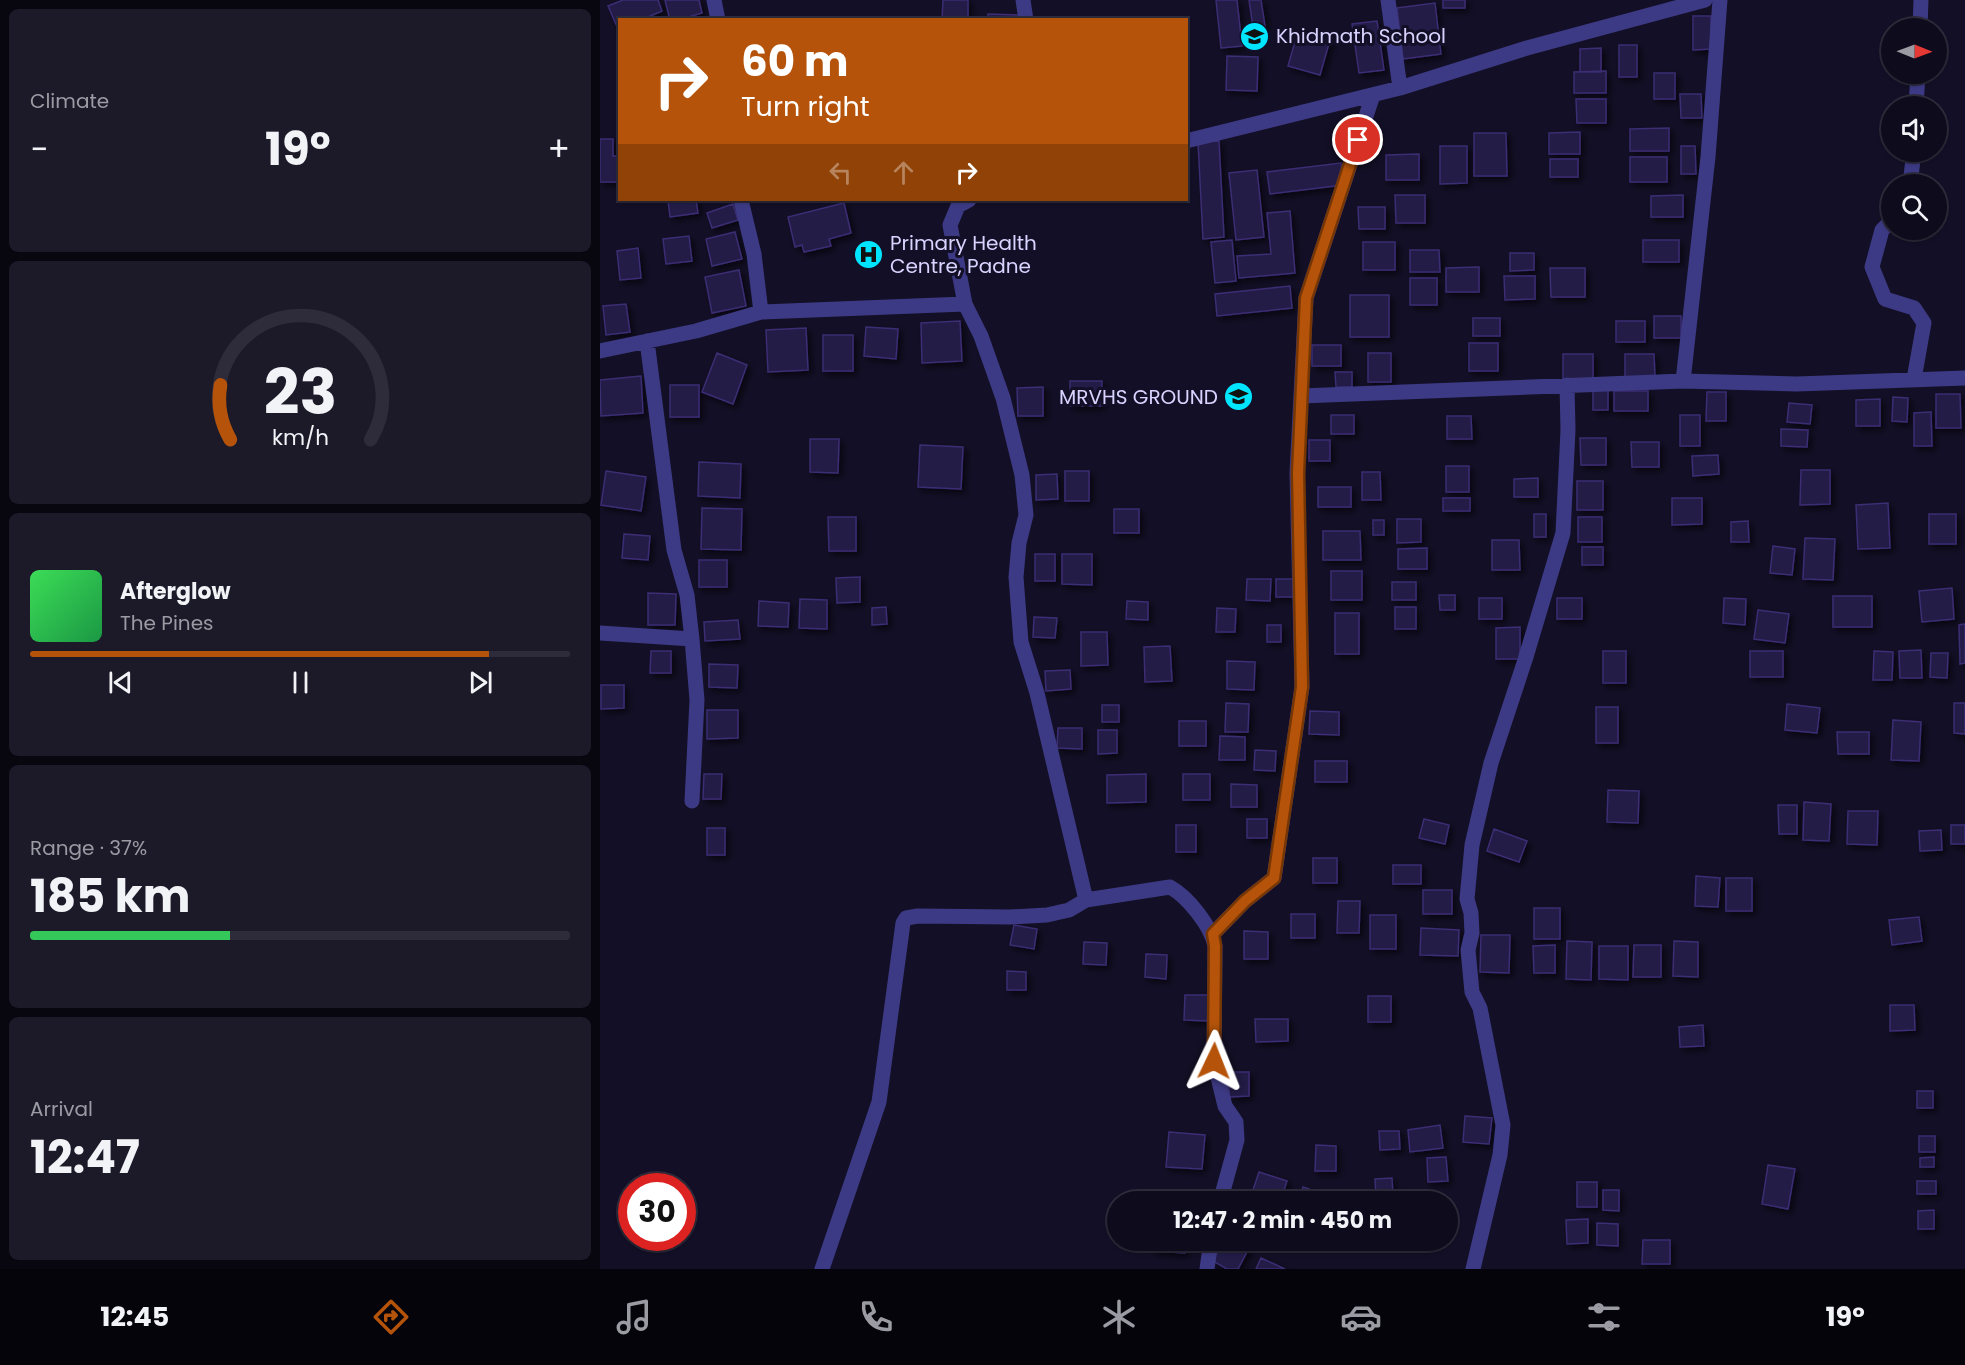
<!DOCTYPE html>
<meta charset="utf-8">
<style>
body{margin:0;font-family:Poppins,sans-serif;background:#1c1929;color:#f1f3f6;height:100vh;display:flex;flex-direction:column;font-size:22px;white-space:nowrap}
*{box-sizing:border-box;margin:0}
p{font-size:20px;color:#9b9ba3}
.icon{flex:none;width:33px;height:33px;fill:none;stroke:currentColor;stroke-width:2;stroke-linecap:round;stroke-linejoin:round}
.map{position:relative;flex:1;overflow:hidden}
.drawer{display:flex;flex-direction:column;gap:9px;padding:9px;background:#08060f;width:600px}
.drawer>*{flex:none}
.banner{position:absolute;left:18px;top:18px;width:570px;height:183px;border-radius:0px;box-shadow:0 2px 4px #0004,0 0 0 2px #2e2b3b;background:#b45309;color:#fff;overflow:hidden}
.needle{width:39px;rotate:91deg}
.buttons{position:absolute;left:1281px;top:18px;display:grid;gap:12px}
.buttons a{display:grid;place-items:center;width:66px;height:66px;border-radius:50%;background:#0e0b1c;box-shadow:0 2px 4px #0004,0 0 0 2px #2e2b3b;font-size:30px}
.speed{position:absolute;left:18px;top:1173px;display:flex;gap:12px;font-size:30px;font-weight:700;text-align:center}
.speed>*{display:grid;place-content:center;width:78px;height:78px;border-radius:50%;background:#0e0b1c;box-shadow:0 2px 4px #0004,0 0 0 2px #2e2b3b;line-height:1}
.speed .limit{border:9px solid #d22;background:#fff;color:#111}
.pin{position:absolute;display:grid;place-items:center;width:51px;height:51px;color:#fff;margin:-26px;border:3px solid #fff;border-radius:50%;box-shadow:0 2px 6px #0007}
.me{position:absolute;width:66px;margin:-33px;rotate:2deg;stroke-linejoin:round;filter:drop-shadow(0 0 4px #0008)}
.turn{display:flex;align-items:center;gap:21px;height:126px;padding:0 24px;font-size:27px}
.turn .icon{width:78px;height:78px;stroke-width:2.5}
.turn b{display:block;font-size:42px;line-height:51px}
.lanes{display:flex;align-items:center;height:57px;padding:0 24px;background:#0003;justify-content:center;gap:30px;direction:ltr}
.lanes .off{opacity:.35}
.big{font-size:45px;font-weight:700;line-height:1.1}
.drawer .tile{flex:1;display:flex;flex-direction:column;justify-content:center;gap:9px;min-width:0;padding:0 21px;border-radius:9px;background:#1c1929}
.drawer .dial{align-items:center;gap:0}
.dial svg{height:156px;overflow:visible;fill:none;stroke:#2e2b3b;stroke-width:7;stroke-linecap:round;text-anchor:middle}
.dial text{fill:#f1f3f6;stroke:none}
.song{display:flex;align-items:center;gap:18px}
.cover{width:72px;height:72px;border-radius:9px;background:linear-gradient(135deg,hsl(130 70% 55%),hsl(140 70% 35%))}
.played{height:6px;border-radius:3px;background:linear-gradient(90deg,#b45309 85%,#2e2b3b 85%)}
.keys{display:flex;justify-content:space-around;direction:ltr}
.heat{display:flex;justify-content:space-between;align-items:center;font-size:33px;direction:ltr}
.charge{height:9px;border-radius:4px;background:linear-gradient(90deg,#34c759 37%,#2e2b3b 0)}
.trip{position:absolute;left:507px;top:1191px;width:351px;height:60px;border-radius:30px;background:#0e0b1c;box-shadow:0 2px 4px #0004,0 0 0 2px #2e2b3b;font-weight:700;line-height:60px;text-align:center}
.tab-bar{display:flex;height:96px;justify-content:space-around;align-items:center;background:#06040b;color:#9b9ba3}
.tab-bar .icon{width:42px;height:42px}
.tab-bar .selected{color:#b45309}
.tab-bar b{font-size:27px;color:#f1f3f6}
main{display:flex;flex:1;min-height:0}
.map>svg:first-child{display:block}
.building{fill:#241b47;stroke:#3b2d73;stroke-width:1.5;filter:url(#shadow)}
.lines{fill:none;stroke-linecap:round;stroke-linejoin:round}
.street{stroke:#3d3a85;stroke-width:15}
.route-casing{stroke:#753606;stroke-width:15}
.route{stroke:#b45309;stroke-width:10}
.labels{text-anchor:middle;stroke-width:6;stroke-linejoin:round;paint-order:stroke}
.poi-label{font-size:20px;fill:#d9d4ff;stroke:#130f26;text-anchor:start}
</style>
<main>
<section class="drawer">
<div class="tile"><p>Climate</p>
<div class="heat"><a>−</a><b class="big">19°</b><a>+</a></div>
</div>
<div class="tile dial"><svg viewBox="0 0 100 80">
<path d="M14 69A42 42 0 1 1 86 69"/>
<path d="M14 69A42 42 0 0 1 9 41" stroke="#b45309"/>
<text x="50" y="56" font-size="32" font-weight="700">23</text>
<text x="50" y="72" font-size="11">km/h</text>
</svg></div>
<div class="tile">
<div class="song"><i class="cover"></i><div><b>Afterglow</b><p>The Pines</p></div></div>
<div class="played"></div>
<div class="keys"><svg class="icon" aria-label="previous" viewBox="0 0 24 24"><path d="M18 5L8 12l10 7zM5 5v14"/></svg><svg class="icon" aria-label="pause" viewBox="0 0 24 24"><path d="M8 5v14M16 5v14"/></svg><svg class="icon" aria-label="next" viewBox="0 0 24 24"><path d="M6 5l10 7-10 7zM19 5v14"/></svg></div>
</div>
<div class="tile"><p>Range · 37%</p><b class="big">185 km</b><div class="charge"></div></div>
<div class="tile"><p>Arrival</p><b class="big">12:47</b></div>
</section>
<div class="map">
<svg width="1365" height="1269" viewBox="0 0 1365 1269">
<defs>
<filter id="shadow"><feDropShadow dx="3.5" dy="3.5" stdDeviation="3" flood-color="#0009"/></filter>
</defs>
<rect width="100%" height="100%" fill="#130f26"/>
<!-- building -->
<path class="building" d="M23 0H58L62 11 41 20H20V28L18 29 8 6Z
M65 0H99L102 13 78 20H70Z
M343 0H368V20H342Z
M616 0H637L642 46 621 48Z
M649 0H661L665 26 653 27Z
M843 0H865V8H843Z
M835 3 841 54 803 59 797 8Z
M388 14 419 15V20H388Z
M1093 16H1111V49L1093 50Z
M777 21 784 70 759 73 752 24Z
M698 31 730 40 720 75 688 66Z
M1019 45H1037V77H1019Z
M1001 48V72H980V49Z
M627 56 658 57 657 91 626 90Z
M1006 71V93H974V72Z
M1054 73H1075V99H1054Z
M1080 94H1101L1102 118H1081Z
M976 99H1006V123H977Z
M1069 128V151H1030V129Z
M980 132V154H949V133Z
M874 133H906L907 176H874Z
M0 139H13V156H20V182H0Z
M619 141 624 237 603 239 598 142Z
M840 146H867V183L840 184Z
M1081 146H1095L1096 174H1081Z
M819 154V180H786V155Z
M1030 157H1067V182H1030Z
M950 159H978V177H950Z
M741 163 743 185 670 194 667 172Z
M657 170 664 237 636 240 629 173Z
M795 195H825V223H796Z
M1083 195V217H1051V196Z
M68 200H96L98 213 70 217Z
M244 203 251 233 229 239 231 246 204 252 202 245 195 247 188 217Z
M133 204 138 220 112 228 107 213Z
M758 207H785V229H759Z
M690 211 695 273 639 278 637 256 671 254 667 213Z
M135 232 142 259 112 266 106 239Z
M89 236 92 261 66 264 63 239Z
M632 240 636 281 615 283 611 242Z
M1043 240H1079V262H1043Z
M763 242H795V270H763Z
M38 248 41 278 20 280 17 251Z
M810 250H839L840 272H810Z
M910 253H934V270L910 271Z
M879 267V292H846V268Z
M950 268H985V297H951Z
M139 270 146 306 112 313 105 277Z
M904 276H935V299L905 300Z
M810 278H837V305H810Z
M690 286 692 308 617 316 615 294Z
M750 295H789V337H750Z
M26 304 30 332 6 335 3 306Z
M1054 316H1081V338H1054Z
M873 318H900V336H873Z
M360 321 362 361 322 363 321 323Z
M1016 321H1045V342H1016Z
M266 327 298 329 296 359 264 356Z
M206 328 208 370 168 372 166 330Z
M223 335H253V371H223Z
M869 343H898V371H869Z
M712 345H741V366H712Z
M117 353 147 365 133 404 102 392Z
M768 353H791V382H768Z
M963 354H993V381H963Z
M1025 354H1054L1055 377H1025Z
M735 372H752V387H736Z
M41 376 43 413 1 416 0 380Z
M470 381H502L501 406H470Z
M70 385H99V417H70Z
M443 387V416H418L417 388Z
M993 390H1008V410H993Z
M1014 391H1048V411H1014Z
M1107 392H1126V421H1106Z
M1336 394H1360L1361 428H1336Z
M1293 397 1308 398 1307 422 1292 421Z
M1280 399V426H1256V400Z
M1189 403 1212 405 1210 424 1187 422Z
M1331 412 1332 446H1314V413Z
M731 415H754V434H731Z
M1080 415H1100V446H1080Z
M847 416H871L872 439H847Z
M1181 429 1208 430 1207 447 1181 446Z
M980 438H1006V465H981Z
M210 439H239L238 473 210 472Z
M709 440H730V461H709Z
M1031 442H1059V467H1032Z
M320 445 363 447 361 489 318 487Z
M1118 455 1119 474 1093 476 1092 456Z
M99 462 141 464 140 498 98 496Z
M846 466H869V492H846Z
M1201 470H1230V504L1200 505Z
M6 471 46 477 41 511 1 505Z
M465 471H489V501H465Z
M762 472H780L781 500H762Z
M457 474 458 499 436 500V475Z
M938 478V497H914V479Z
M977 481H1003V510H977Z
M718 487H751V507H718Z
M843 498H870V511H843Z
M1072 498H1102V524L1072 525Z
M1288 503 1290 548 1258 549 1256 505Z
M102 508 142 509 141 550 101 549Z
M514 509H539V533H514Z
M934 514H946V537H934Z
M1329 514H1356V544H1329Z
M228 517H256V551H229Z
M978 517H1002V542H978Z
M797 519H821V542L797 543Z
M773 520H784V535H773Z
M1148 521 1149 542H1131V522Z
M723 531H760L761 560H723Z
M24 534 50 536 48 560 22 558Z
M1205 538 1235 539 1233 580 1203 579Z
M892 540H919L920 570H892Z
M1173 546 1195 549 1192 575 1170 573Z
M982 547H1003V565H982Z
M827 548V569H798V549Z
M435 554H455V581H435Z
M462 554H492V585L462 584Z
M99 560H127V587H99Z
M731 571H762V600H731Z
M260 577V602L237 603 236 578Z
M647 579H671L670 601 646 600Z
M676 579H694V597H676Z
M792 582H816V600H792Z
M1352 588 1354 619 1322 622 1319 591Z
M48 593 76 594 75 625H48Z
M839 595H855V610H840Z
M1233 596H1272V627H1233Z
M879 598H902V619H879Z
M957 598H982V619H957Z
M1124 598 1146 599 1145 625 1123 623Z
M200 599 227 600V629L199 628Z
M159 601 189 603 188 627 158 626Z
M527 601 548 602V620L526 619Z
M286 607 287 624 272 625V608Z
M795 607H816V629H795Z
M617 608 636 609 635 632H616Z
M1158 610 1189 614 1185 643 1154 639Z
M735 613H759V654H735Z
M434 617 457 618 455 638 433 637Z
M138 620 140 639 105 641 104 622Z
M1365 624V663L1360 664 1359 625Z
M667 625H681V642H667Z
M920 627V659H896V628Z
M481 632H507L508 665 481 666Z
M570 646 572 681 545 682 544 647Z
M1321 650 1322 678H1300L1299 651Z
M51 651H71V673H50Z
M1003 651H1026V683H1003Z
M1150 651H1183V677H1150Z
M1274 651 1293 652 1292 680H1273Z
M1331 653H1348L1347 678 1330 677Z
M627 661 655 662 654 690 627 689Z
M109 664 138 665 137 688 109 687Z
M470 670 471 689 446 691 445 671Z
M1 685H24V708L1 709Z
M626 703 649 704 648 732H625Z
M1354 703H1365V734L1354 733Z
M1187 704 1220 708 1217 733 1185 730Z
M502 705H519V722H502Z
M996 707H1018V743H996Z
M107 710H138V738L107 739Z
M710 711 739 712V735L709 734Z
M1293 720 1321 722 1319 761 1291 760Z
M579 721H606V746H579Z
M458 728H482V749L457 748Z
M498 730H517V753L498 754Z
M1237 732H1269V754H1238Z
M620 736 645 737V760H619Z
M655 750 676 751 675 771 654 770Z
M715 761H747V782H715Z
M104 774H122L121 799H103Z
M546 774V802L507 803V775Z
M583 774H610V800H583Z
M631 784 657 785V807H631Z
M1008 790 1039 791 1038 823 1007 822Z
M1204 802 1231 804 1229 841 1203 840Z
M1178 805H1197V834H1179Z
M1248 811H1278L1277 845 1247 844Z
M647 819H667V838H647Z
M824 819 849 825 845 844 819 838Z
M576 825H596V852H576Z
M1351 825H1365V844H1351Z
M107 828H125V855H107Z
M894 829 927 841 919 862 887 851Z
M1341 830 1342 850 1320 851 1319 831Z
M713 858H737V883H713Z
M793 865H821V884H793Z
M1096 876 1120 878 1118 907 1095 906Z
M1126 878H1152V911H1126Z
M823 890H852V914H823Z
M738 901H760L759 933H737Z
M934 908H960V939H934Z
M691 914H715V938H691Z
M770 915H796V949H770Z
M1319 917 1322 941 1292 945 1289 920Z
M414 925 437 929 434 949 410 945Z
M821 928 859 930 858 956 820 955Z
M644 931 668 932V959H644Z
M881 935H910L909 973 880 972Z
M967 941 992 942 991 980 966 979Z
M1074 941 1098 942V977L1073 976Z
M484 942 507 943 506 965 483 964Z
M955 945V973H934L933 946Z
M1034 945H1061V977H1033Z
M999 946H1028V980L999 979Z
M546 954 567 955 566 979 545 977Z
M407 971 426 972V990H407Z
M585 995H610L609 1021 584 1020Z
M768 996H791V1022H768Z
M1290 1005H1314L1315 1030 1290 1031Z
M655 1019H688V1041L656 1042Z
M1103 1025 1104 1046 1080 1047 1079 1027Z
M629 1072H649V1096L629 1097Z
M1317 1091H1333V1108H1317Z
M865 1116 892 1118 889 1144 863 1142Z
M840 1125 843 1148 810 1152 808 1130Z
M779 1131H799L800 1149 780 1150Z
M569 1132 605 1135 602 1169 566 1167Z
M1319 1136H1335V1152H1319Z
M716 1145 736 1146V1171H715Z
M846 1157 848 1181 828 1182 827 1158Z
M1334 1157V1167H1320V1158Z
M1168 1165 1195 1169 1188 1209 1162 1204Z
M659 1172 687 1181 680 1202H658L650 1199Z
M792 1178 793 1195 776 1196 775 1179Z
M1317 1181H1336V1194H1317Z
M977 1182H997V1207H977Z
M703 1187 723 1194 721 1202H698Z
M1003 1190H1019V1211L1003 1210Z
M1334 1210V1229H1318V1211Z
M988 1219V1243L967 1244 966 1220Z
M997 1223 1018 1224V1246L997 1245Z
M554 1240H586L585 1253 554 1251Z
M623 1240H634L649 1248 638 1269H627L613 1261Z
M1043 1240H1070V1264H1042Z
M661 1258 685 1269H656Z"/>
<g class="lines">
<!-- street -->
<path class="street" d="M114 0 118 20
M423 0 426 20
M788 0 800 88
M1320 28 1321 0
M1316 106 1318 74
M586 141 800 88 927 48 1105 0
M1310 184 1314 152
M141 200 154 254 161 312 365 304
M369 200 358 206 350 225 365 304 381 336 403 398 422 475 426 515 419 543 416 577 421 642 437 693 486 900 570 887C588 897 611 926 615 946L614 1061 625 1106 636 1122 637 1140 620 1202
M1292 220 1282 230 1272 267 1285 299 1314 308 1324 323 1314 379
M47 341 74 550 87 595 92 639 97 700 92 801
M0 351 96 331 161 312
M1083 381 1108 157 1120 0
M701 396 1083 381 1197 384 1365 378
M0 633 92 639
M613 934 645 901 674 878 702 687 697 473 706 298 773 95
M222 1269 279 1102 303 923 306 918 318 916 410 917 447 915 469 910 486 900
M607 1269 611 1240
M873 1269 900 1155 903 1125 880 1008 872 992 868 950 872 933 871 913 867 899 872 845 891 763 925 660 963 533 968 430 967 385"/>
</g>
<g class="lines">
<defs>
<path id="route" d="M614 1061 615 946 613 934 645 901 674 878 702 687 698 473 706 298 758 140"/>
</defs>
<!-- route casing -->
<use href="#route" class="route-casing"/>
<!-- route -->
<use href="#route" class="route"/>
</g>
<!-- icons -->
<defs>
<symbol id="school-disc" viewBox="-11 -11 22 22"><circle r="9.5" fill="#00e5ff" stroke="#130f26"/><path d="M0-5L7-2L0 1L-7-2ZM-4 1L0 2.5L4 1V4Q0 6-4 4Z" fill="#111"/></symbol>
<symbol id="hospital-disc" viewBox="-11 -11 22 22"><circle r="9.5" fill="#00e5ff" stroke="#130f26"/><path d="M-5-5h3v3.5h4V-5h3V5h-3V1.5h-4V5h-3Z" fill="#111"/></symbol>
</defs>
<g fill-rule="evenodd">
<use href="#school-disc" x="638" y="20" width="33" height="33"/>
<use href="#hospital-disc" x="252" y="238" width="33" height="33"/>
<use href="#school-disc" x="622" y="380" width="33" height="33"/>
</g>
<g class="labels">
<!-- poi labels -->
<g class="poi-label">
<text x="676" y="43">Khidmath School</text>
<text x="290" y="250">Primary Health<tspan x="290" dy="23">Centre, Padne</tspan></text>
<text x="618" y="404" text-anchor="end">MRVHS GROUND</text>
</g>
</g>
</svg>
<div class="buttons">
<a><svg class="needle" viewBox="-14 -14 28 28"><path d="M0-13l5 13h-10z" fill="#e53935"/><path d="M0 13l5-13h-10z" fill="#9b9ba3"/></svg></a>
<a><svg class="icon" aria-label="sound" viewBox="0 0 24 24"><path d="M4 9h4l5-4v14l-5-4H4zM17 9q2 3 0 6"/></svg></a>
<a><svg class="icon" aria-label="search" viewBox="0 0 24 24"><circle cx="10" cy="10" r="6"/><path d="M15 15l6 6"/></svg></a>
</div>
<div class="speed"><div class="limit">30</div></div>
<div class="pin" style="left:758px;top:140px;background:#d93025"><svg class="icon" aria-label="arrive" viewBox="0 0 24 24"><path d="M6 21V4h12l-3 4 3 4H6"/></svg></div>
<svg class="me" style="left:614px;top:1061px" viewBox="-20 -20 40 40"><path d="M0-17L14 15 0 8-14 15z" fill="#b45309" stroke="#fff" stroke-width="4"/></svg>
<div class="trip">12:47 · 2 min · 450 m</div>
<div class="banner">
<div class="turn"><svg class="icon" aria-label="right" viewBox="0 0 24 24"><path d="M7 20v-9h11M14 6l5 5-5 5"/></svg><div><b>60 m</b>Turn right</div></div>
<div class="lanes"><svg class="icon off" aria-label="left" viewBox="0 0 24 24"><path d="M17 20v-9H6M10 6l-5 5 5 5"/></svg><svg class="icon off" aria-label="ahead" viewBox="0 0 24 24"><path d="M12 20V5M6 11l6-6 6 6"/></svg><svg class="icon" aria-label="right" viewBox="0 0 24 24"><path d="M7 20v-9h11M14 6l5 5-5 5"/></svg></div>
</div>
</div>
</main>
<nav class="tab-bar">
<b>12:45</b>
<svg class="icon selected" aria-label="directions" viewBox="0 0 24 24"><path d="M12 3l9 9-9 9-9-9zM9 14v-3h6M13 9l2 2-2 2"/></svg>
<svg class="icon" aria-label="music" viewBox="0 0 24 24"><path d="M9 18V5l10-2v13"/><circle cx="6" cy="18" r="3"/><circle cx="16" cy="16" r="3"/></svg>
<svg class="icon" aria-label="phone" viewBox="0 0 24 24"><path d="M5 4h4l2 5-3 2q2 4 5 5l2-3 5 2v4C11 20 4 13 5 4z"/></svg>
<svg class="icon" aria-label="climate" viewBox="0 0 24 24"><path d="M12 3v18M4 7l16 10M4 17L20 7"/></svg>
<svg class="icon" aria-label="car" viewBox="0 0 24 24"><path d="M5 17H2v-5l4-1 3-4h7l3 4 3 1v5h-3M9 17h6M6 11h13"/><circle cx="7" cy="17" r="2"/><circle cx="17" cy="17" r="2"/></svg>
<svg class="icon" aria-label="filters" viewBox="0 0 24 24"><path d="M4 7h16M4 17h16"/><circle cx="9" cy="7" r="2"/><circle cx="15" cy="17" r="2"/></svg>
<b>19°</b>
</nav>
